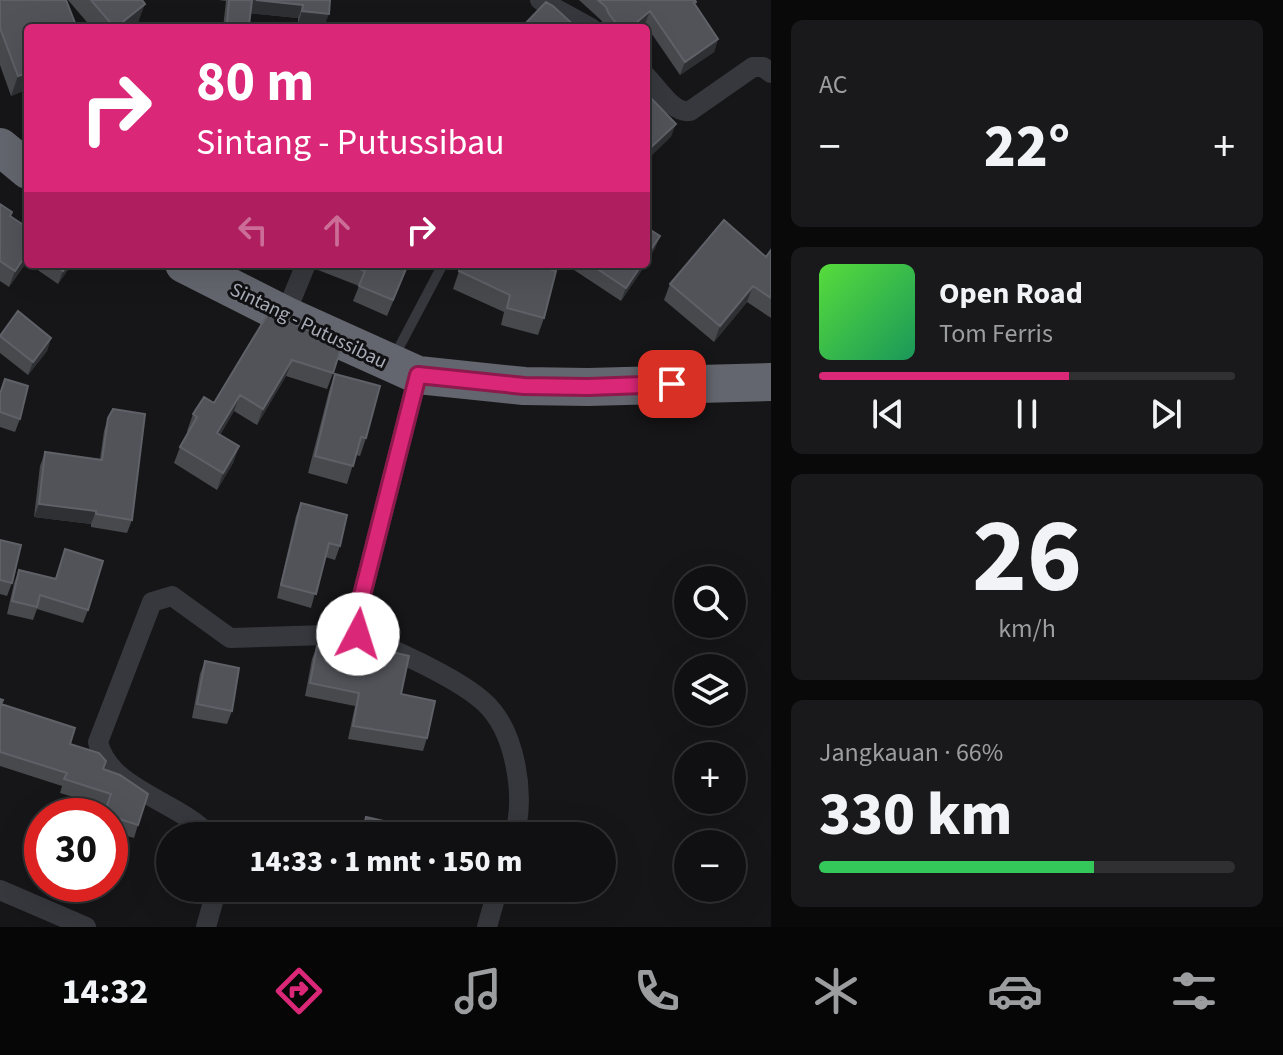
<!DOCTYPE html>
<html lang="id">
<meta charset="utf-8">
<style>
body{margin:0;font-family:"Source Sans 3",sans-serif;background:#19191b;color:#f1f3f6;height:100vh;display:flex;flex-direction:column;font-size:30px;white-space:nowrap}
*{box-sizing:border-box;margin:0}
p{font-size:26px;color:#9c9d9f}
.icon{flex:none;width:44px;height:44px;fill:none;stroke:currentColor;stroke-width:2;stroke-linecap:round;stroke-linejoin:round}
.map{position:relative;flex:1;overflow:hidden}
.details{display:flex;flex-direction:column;gap:20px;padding:20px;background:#09090a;width:512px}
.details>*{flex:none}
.banner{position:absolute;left:24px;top:24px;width:626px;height:244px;border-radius:8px;box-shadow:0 8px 32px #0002,0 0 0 2px #303032;background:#db2777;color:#fff;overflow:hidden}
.controls{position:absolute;left:674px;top:566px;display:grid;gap:16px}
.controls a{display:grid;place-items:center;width:72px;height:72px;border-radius:50%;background:#101012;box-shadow:0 8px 32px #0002,0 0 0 2px #303032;font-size:40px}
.speed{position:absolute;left:24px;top:798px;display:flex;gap:16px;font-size:40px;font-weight:700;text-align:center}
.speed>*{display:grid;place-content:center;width:104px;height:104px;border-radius:50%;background:#101012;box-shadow:0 8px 32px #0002,0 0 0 2px #303032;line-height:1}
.speed .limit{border:12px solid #d22;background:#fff;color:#111}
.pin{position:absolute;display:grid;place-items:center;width:68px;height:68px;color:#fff;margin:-34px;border-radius:16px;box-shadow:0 4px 12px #0006}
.me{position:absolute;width:88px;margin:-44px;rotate:5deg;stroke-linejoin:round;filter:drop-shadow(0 0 6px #0008)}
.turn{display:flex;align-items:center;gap:28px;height:168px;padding:0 40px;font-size:36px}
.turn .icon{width:104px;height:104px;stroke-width:2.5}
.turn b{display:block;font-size:56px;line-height:68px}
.lanes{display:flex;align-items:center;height:76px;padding:0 40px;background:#0003;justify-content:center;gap:40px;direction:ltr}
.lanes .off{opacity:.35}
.big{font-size:60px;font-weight:800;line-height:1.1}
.details .card{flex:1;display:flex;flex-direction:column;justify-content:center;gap:12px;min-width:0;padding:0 28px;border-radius:12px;background:#19191b}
.details .dial{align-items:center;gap:0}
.dial b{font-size:104px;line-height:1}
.song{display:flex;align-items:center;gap:24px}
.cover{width:96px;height:96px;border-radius:12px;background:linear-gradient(135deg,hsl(110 70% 55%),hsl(150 70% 35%))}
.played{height:8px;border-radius:4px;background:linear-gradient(90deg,#db2777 60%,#303032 60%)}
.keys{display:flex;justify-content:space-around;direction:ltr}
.heat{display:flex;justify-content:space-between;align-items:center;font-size:44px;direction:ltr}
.charge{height:12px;border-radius:6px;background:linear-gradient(90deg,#34c759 66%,#303032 0)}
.trip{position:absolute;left:156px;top:822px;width:460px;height:80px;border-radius:40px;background:#101012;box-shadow:0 8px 32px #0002,0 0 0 2px #303032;font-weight:800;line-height:80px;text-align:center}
.dock{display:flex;height:128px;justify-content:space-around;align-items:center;background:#060607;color:#9c9d9f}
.dock .icon{width:56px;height:56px}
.dock .on{color:#db2777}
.dock b{font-size:36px;color:#f1f3f6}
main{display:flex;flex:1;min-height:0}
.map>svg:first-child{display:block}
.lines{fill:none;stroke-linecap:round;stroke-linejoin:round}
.lane{stroke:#37383d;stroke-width:10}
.street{stroke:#37383d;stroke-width:20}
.highway{stroke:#63666e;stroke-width:38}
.wall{fill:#47494d}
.shaded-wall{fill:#2f3033}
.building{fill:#525359;stroke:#5f6168;stroke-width:2}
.route-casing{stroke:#8e194d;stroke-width:20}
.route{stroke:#db2777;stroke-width:14}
.labels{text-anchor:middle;stroke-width:6;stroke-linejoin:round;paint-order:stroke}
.street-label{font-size:20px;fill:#a8adb8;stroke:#111113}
</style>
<main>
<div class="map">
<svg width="771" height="927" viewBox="0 0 771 927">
<rect width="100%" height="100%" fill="#161618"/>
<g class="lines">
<!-- lane -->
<path class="lane" d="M395 355 443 264"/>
<!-- street -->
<path class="street" d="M540 0 591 28
M646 76C658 88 673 114 690 111L753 67H763L771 73
M285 315 306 264
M418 375 361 599 358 634C393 650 457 677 484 702 516 731 526 797 514 836
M210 836C179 801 109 790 98 742L152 602 172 596 230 638 358 634
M0 890 86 927
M206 927 217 888
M487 927 498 888"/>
<!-- highway -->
<path class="highway" d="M0 147 28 170
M184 264 285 315 418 375 524 386 588 387 771 382"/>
</g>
<!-- wall -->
<path class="wall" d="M0 0 28 28V89L11 96 0 65Z
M68 0H142L138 23 132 28H92Z
M219 0H330L324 27 298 24V18L250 13 248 28H223L226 1Z
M579 0H695L696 2 695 5 718 39 714 52 680 75 645 24 641 28H604L602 21Z
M0 204 11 216 28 260 9 287 0 281Z
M771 250V318L747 302 714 342 664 300 670 284 766 257Z
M29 264H72L58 284Z
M318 264H409L387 316 353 301 359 286 318 270Z
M530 264 544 318 538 335 501 325 504 312 453 289 459 271Z
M565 264H646L621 301Z
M269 312 333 373 327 389 286 376 257 425 234 411 220 435 239 446 233 463 217 490 174 463 180 447 188 432 187 431 193 414 214 403Z
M0 334 51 338 47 351 28 375 0 353Z
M335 374 366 438 360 456 356 455 347 484 308 473 329 391Z
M0 392 20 419 15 432 0 427Z
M108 418 132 520 127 533 91 527V524L34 517 40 466 45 452 100 459 104 431Z
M301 503 340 546 335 560 325 557 311 608 277 598 296 516Z
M0 540 12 583 7 596 0 594Z
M65 549 88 610 83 623 37 609 33 620 7 614 14 583 19 570 55 579Z
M363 645 427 738 423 751 348 739 355 706 305 696 312 659 317 646 360 654Z
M205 661 232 711 227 724 192 718 200 674Z
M0 699 1 704 70 744 103 769 138 825 134 838 110 831V816H103L106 807 60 793 62 786 0 766Z
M359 888H392L390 895Z"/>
<!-- shaded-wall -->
<path class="shaded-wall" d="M252 0 303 5 298 18 247 13Z
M145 4 138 23 132 28H116Z
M302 11 329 14 324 27 298 24Z
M650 11 645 24 641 28H630Z
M227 23 249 25 248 28H225Z
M718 39 714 52 680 75 685 62Z
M28 73V89L11 96 18 76Z
M676 124 671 137 646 161V152Z
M660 236 655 249 646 263V257Z
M28 252V260L9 287 15 271Z
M68 264H72L58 284 63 271Z
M642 264H646L621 301 626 288Z
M753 286 747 302 714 342 720 326Z
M51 338 47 351 28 375 33 362Z
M292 360 286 376 257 425 263 409Z
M240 395 234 411 211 449 217 433Z
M239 446 233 463 217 490 223 473Z
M39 504 96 511 91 524 34 517Z"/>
<!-- building -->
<path class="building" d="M0 0H66L77 28H28V73L18 76 0 28Z
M91 0H142L145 4 115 28Z
M229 0H252L249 25 227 23Z
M256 0H330L329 14 302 11 303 5Z
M598 0H695L696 2 694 3 718 39 685 62 650 11 630 28H620L609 14 606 7Z
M546 2 553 6 577 28H521Z
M646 93 676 124 646 152Z
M0 204 12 212 10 216 28 228V252L15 271 0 261Z
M724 220 766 257 771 250V298L753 286 720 326 670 284Z
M646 227 660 236 646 257Z
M53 264H68L63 271Z
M347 264H408L393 300 359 286 365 271Z
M462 264H530L556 271 544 318 507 308 510 295 459 271Z
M590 264H642L626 288Z
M18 311 51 338 33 362 0 336Z
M269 312 342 345 333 373 292 360 263 409 240 395 217 433 239 446 223 473 180 447 197 417 193 414 204 397 214 403Z
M335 374 380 386 366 438 361 437 353 466 315 456Z
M5 379 28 386 20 419 0 412V394Z
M113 409 145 414 132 520 96 514V511L39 504 45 452 102 460 108 418Z
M301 503 347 515 340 546 329 543 316 594 281 585Z
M0 540 21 545 12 583 0 580Z
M65 549 103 561 88 610 40 595 37 607 12 601 19 570 56 579Z
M363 645 409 656 401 694 435 701 427 738 353 726 359 693 310 683 317 646 361 654Z
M205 661 239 668 232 711 197 704Z
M0 699 3 700 1 704 75 728 70 744 99 753 106 761 103 769 120 775 148 794 138 825 104 814 111 794 64 779 67 773 0 752Z
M366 817 410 827 407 836H362Z"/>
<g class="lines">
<defs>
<path id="route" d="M358 634 361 599 418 375 524 386 588 387 672 384"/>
</defs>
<!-- route casing -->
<use href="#route" class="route-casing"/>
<!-- route -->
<use href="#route" class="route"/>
</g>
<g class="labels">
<!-- street labels -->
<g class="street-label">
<text transform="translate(309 325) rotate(26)" y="7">Sintang - Putussibau</text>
</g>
</g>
</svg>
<div class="controls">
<a><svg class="icon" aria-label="search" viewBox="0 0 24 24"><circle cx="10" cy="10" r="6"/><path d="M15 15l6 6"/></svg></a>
<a><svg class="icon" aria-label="layers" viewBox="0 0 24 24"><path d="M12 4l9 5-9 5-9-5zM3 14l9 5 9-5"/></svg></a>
<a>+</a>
<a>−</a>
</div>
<div class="speed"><div class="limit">30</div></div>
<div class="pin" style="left:672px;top:384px;background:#d93025"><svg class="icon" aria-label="arrive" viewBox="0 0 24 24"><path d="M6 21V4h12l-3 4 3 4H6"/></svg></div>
<svg class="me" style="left:358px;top:634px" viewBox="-20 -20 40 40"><circle r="19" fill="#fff"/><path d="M0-13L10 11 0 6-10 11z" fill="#db2777"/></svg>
<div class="trip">14:33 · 1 mnt · 150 m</div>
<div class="banner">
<div class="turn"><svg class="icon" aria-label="right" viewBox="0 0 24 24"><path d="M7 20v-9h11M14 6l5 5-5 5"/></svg><div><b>80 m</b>Sintang - Putussibau</div></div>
<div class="lanes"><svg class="icon off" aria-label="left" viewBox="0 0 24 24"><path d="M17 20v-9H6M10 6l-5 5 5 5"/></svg><svg class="icon off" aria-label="ahead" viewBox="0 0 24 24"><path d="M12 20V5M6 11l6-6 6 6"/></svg><svg class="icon" aria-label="right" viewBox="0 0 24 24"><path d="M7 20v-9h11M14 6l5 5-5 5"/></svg></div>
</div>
</div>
<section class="details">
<div class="card"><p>AC</p>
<div class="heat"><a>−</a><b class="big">22°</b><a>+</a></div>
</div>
<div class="card">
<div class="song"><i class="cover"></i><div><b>Open Road</b><p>Tom Ferris</p></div></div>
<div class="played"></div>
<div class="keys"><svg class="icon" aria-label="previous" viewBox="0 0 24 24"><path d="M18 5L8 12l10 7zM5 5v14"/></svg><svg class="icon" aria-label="pause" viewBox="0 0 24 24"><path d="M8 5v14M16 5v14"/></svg><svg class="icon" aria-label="next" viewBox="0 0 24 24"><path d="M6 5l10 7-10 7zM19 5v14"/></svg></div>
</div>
<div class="card dial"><b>26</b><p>km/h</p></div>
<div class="card"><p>Jangkauan · 66%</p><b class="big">330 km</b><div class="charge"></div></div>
</section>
</main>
<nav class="dock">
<b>14:32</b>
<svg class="icon on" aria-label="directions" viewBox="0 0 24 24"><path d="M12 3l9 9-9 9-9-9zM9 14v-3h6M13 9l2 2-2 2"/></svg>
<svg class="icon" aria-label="music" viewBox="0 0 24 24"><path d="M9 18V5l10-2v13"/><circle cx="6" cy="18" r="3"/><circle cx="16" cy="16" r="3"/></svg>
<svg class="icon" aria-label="phone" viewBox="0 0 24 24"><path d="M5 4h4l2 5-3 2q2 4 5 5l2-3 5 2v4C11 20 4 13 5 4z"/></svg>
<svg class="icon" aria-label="climate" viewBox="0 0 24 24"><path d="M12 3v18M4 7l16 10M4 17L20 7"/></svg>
<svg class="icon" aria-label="car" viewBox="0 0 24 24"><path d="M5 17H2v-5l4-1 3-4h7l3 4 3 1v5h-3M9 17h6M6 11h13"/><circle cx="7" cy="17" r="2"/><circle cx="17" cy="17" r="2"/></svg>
<svg class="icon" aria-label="filters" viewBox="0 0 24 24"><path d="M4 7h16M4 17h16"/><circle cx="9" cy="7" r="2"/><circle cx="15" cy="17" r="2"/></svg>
</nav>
